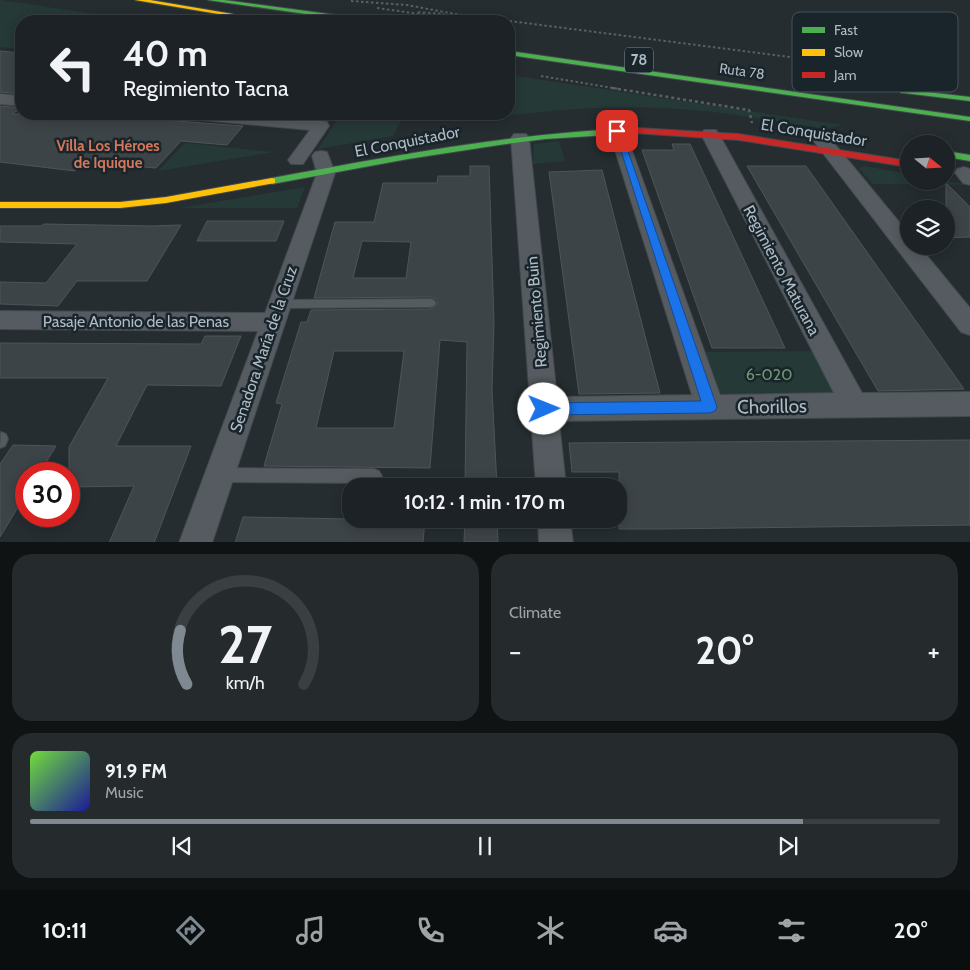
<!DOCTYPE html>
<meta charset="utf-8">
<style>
body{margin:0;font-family:Cabin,sans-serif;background:#252a2d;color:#f1f3f6;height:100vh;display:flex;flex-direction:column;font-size:19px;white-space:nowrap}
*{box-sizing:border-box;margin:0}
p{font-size:16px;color:#a0a4a7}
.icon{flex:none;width:28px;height:28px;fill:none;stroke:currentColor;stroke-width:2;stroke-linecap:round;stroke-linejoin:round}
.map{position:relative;height:542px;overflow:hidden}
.details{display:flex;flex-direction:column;gap:12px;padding:12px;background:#0f1314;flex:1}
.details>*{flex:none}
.hud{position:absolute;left:15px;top:15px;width:500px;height:105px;border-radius:20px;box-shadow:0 2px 12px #0003,0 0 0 1px #3a3f42;background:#1c2225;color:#f1f3f6;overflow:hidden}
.needle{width:32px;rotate:108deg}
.fabs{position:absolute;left:900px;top:135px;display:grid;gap:10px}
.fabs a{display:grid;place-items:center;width:55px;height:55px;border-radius:50%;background:#1c2225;box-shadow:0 2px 12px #0003,0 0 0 1px #3a3f42;font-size:25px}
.speed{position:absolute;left:15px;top:462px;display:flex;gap:10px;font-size:25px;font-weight:700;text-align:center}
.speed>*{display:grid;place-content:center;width:65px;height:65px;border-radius:50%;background:#1c2225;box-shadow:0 2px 12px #0003,0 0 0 1px #3a3f42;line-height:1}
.speed .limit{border:8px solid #d22;background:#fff;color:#111}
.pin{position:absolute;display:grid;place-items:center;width:42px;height:42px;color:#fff;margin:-21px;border-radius:10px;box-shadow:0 2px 8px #0006}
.me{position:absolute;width:55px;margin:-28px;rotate:89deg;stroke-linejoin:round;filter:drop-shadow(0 0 4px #0008)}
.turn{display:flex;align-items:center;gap:18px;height:105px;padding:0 25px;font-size:22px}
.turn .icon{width:65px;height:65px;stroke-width:2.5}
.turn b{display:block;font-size:35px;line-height:42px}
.big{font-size:38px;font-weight:700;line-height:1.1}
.details .widget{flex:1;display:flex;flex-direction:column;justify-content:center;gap:8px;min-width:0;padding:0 18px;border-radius:20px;background:#252a2d}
.details .dial{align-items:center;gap:0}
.dial svg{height:130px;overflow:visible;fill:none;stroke:#3a3f42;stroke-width:7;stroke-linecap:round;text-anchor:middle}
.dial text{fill:#f1f3f6;stroke:none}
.song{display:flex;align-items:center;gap:15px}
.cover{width:60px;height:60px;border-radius:8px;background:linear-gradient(135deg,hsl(100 70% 55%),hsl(240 70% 35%))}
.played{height:5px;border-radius:2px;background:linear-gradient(90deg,#7e8991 85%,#3a3f42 85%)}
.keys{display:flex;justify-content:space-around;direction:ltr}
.heat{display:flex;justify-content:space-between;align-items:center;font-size:28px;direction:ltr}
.details .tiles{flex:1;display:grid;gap:12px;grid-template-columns:1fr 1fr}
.widget:last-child{grid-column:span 2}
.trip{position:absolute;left:342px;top:478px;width:285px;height:50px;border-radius:20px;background:#1c2225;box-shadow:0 2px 12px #0003,0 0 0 1px #3a3f42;font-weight:700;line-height:50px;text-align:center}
.menu{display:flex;height:80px;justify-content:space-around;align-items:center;background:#0b0e0f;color:#a0a4a7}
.menu .icon{width:35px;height:35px}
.menu .on{color:#7e8991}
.menu b{font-size:22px;color:#f1f3f6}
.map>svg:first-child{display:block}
.green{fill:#253936}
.building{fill:#3d4448;stroke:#4d555a;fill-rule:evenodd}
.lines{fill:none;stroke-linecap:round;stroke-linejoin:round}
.lane-casing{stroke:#42494c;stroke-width:2}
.street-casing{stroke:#42494c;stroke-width:2}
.fast-casing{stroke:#42494c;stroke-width:2}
.slow-casing{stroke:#42494c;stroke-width:2}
.jam-casing{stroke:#42494c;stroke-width:2}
.path-far1{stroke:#586063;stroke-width:2;stroke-dasharray:2.5 2.5;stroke-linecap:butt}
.path{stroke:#586063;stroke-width:2.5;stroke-dasharray:3 3;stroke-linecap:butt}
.lane{fill:#555b60;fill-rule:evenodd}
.street{fill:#555b60;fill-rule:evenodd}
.fast{fill:#4caf50;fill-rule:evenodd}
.slow{fill:#ffc107;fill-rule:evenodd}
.jam{fill:#c62828;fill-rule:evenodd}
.route{fill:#1a73e8;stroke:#114b97}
.labels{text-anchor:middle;stroke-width:5;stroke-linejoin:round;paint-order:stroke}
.far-street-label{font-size:14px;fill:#aebbc4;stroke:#19242b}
.shield{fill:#19242b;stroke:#818e96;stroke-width:1}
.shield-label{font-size:15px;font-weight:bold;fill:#aebbc4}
.far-neighbourhood-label{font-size:15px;font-weight:bold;fill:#d0775c;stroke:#19242b}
.street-label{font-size:16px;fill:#aebbc4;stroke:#19242b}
.park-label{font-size:16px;fill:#6e986f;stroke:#19242b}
.near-street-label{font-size:19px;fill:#aebbc4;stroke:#19242b}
.key{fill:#19242b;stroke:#465159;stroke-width:1}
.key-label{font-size:14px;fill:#aebbc4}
</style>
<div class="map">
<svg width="970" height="543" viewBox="0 0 970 543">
<rect width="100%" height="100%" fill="#252d31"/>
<!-- green -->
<path class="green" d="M0 0H1L143 21H21V49L0 47Z
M509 75 842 125 825 129C781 122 737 114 693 110 620 103 545 110 472 120L473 114H509Z
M341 114H404L393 136 318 149Z
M559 141 565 161 533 164 534 144Z
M185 143 274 152 158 171Z
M864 166 909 174V181H946L970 185 872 184 859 168Z
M305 187 297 208H180Z
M815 351 839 396 718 398 702 352Z"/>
<!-- building -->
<path class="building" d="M0 51 21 53V94L0 92Z
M0 106 21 108 12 114H84L243 126 227 145 181 141 156 168 84 162 75 171 0 162Z
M672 144H690L785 348H712L642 150H674Z
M470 166H489L494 322 492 390 497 486H465L467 342 440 340 430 468 264 466 282 404 276 403 301 322H307L311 310 430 309 438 304 436 299 430 297 314 298 335 222H374L383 183H437L438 176H470ZM362 241 411 242 406 278H353ZM334 351H404L394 428H316Z
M747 166H806L964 389 878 391Z
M602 170 638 309 660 393 579 394 549 172Z
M946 183 970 207V237L946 238Z
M207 221H284L276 241H197Z
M44 224 152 226 181 225 147 281H77L58 306 0 304V282L46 283 77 244 0 242V226H41Z
M205 336H241L221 386 147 385 116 446H191L154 543H109L134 486 69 487V447L108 378H0V343L201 344Z
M970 440V525L660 529H619V472H572L569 443Z
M13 445 56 446 39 474H26V494L0 537V464Z
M243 517 351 519H425L423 543H235Z
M465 519H497L498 542H464Z"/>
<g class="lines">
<defs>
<path id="lane" d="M430 299 434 300 436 303 434 306 430 307 279 308 275 307 273 304 275 301 279 300Z
M1 432 6 434 8 439 5 446 0 448Z
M221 468 374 469 379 471 382 476 379 481 374 483 221 482 216 480 213 475 216 470Z"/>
<path id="street" d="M0 94 21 96V106L0 104Z
M182 114H241L321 121 327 122 329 126 303 164H291L288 160 310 130 190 119Z
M617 126 623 127 625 131 720 395 834 393 701 134 704 130H716L719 134 862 393 970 392V416L559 421 566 486H536L511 138 514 134H526L529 138 557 397 692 395 609 131 611 127Z
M818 130 824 131 909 234V246H919L970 308V335L961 332 812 139 809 135 812 131Z
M321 151 327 152 335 173 212 543H179L258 331 0 329V311L265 313 317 173 312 156 315 152Z
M964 167 970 169V185L963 183 955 173 957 169Z
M538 519H570L573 543H539Z"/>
<path id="fast" d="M208 0H224L366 19 369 21H354Z
M509 51 970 117V121L509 55Z
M901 89 970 97V101L904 93H901Z
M637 128 641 131 640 133 545 139 499 145 408 159 272 184 267 181 272 178C393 156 513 133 637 128Z
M946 151 970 155V161L946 157Z"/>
<path id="slow" d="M135 0H150L233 14 230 16Z
M272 178 275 179V183L166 203 120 208H0V202H120L166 197Z"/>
<path id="jam" d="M637 128 739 134 909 161V167L739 140 634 133 633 131Z"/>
</defs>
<!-- lane casing -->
<use href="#lane" class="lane-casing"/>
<!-- street casing -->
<use href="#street" class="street-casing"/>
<!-- fast casing -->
<use href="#fast" class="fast-casing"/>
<!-- slow casing -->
<use href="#slow" class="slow-casing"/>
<!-- jam casing -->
<use href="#jam" class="jam-casing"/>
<!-- path-far1 -->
<path class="path-far1" d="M351 1 407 5 455 14 907 72
M377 8 470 21
M418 12 444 14
M420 16 453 21
M509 27H512L509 29
M541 76 619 89"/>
<!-- path -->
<path class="path" d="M612 88 749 110 752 123"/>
<!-- lane -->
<use href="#lane" class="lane"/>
<!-- street -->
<use href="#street" class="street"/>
<!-- fast -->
<use href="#fast" class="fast"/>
<!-- slow -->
<use href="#slow" class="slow"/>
<!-- jam -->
<use href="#jam" class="jam"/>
</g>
<!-- route -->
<path class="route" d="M614 129 621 131 717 407 715 411 710 413 544 415 540 413 537 409 540 404 544 403 701 401Z"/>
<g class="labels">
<!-- far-street labels -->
<g class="far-street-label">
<text transform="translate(742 71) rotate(8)" y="5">Ruta 78</text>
</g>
<!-- shield labels -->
<rect class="shield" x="625" y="47.5" width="28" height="25" rx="4"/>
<g class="shield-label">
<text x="639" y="65">78</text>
</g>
<!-- far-neighbourhood labels -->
<g class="far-neighbourhood-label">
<text x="108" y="151">Villa Los Héroes<tspan x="108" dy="17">de Iquique</tspan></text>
</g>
<!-- street labels -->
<g class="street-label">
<text transform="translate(814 132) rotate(9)" y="6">El Conquistador</text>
<text transform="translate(407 141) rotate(-11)" y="6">El Conquistador</text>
<text transform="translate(782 270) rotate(62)" y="6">Regimiento Maturana</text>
<text transform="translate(536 312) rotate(-95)" y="6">Regimiento Buin</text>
<text x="136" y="327">Pasaje Antonio de las Penas</text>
<text transform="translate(263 349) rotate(-71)" y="6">Senadora María de la Cruz</text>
</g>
<!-- park labels -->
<g class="park-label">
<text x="769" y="380">6-020</text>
</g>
<!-- near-street labels -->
<g class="near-street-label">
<text transform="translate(772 406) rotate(-1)" y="7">Chorillos</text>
</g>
</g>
<!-- legend -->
<rect x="792" y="12" width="166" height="80" rx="8" class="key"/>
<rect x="802" y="27" width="23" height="6" fill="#4caf50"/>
<rect x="802" y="49" width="23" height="7" fill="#ffc107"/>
<rect x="802" y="72" width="23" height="6" fill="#c62828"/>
<g class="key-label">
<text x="834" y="35">Fast</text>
<text x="834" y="57">Slow</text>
<text x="834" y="80">Jam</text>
</g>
</svg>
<div class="fabs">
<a><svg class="needle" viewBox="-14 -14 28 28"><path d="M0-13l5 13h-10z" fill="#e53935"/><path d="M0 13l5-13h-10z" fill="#a0a4a7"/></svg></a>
<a><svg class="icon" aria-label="layers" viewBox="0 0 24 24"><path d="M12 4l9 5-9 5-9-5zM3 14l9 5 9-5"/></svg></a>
</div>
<div class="speed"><div class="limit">30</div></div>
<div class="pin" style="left:617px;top:131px;background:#d93025"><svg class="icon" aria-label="arrive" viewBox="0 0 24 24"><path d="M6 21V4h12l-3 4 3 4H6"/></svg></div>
<svg class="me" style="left:544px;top:409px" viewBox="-20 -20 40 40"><circle r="19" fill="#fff"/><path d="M0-13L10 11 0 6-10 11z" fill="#1a73e8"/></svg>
<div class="trip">10:12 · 1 min · 170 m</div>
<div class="hud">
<div class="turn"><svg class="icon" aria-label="left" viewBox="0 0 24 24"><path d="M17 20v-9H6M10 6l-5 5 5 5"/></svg><div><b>40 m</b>Regimiento Tacna</div></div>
</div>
</div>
<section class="details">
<div class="tiles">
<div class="widget dial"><svg viewBox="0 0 100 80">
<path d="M14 69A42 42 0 1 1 86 69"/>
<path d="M14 69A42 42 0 0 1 10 36" stroke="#7e8991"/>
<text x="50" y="56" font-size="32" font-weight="700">27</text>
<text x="50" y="72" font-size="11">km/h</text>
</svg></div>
<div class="widget"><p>Climate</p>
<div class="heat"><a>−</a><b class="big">20°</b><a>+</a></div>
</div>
<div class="widget">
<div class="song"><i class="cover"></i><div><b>91.9 FM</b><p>Music</p></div></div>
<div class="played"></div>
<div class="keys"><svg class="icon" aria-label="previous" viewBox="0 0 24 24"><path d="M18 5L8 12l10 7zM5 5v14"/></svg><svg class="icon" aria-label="pause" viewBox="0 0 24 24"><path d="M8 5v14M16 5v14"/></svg><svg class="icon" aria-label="next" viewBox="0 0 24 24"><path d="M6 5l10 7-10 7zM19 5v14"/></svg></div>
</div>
</div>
</section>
<nav class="menu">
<b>10:11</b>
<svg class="icon on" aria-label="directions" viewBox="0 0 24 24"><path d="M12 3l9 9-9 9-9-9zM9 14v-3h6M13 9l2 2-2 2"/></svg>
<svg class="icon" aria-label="music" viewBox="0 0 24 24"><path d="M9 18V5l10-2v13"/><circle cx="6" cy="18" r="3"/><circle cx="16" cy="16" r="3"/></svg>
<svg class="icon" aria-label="phone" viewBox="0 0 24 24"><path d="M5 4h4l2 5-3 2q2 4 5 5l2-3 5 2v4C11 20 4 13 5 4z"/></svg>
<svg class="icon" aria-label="climate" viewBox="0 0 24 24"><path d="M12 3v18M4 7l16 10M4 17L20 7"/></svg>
<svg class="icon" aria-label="car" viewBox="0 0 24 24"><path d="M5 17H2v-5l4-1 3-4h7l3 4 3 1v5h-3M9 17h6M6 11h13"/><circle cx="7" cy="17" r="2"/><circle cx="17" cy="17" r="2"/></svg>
<svg class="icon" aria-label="filters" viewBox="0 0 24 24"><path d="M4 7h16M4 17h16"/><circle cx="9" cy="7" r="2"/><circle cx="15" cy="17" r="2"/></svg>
<b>20°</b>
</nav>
